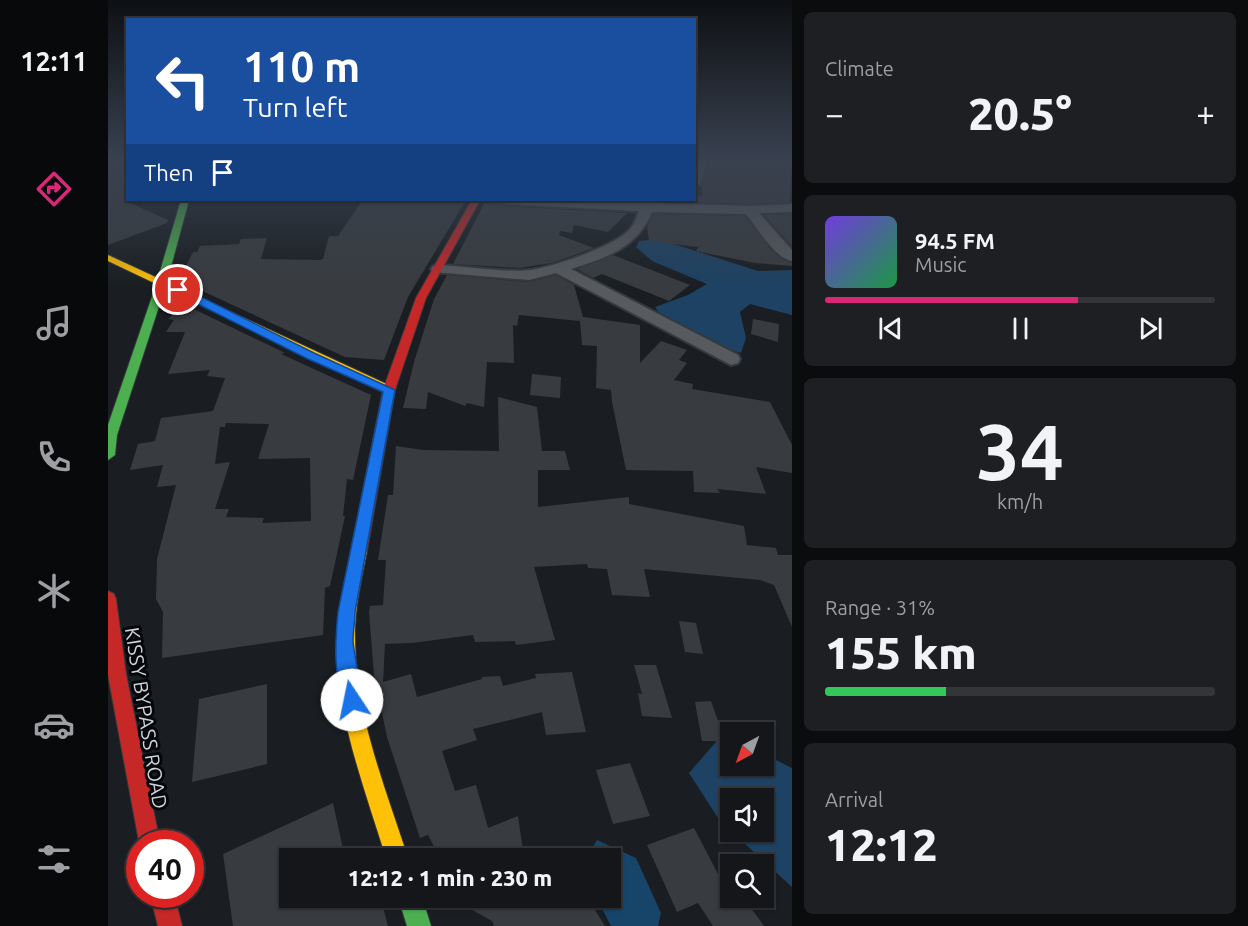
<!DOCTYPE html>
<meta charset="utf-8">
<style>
body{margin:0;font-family:Ubuntu,sans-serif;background:#1d1f23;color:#f1f3f6;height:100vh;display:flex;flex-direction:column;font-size:22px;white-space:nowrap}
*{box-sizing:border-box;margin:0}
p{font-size:20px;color:#9d9fa2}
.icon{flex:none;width:33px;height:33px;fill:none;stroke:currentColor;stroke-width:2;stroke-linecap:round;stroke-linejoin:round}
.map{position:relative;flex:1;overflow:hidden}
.details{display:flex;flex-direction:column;gap:12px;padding:12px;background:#0b0c0e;width:456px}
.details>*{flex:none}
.guide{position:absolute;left:18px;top:18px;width:570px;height:183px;border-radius:0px;box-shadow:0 2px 4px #0004,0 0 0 2px #333539;background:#1a4fa0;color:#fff;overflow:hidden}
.needle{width:39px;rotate:221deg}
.buttons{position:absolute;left:612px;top:722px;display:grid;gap:12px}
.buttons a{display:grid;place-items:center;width:54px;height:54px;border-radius:0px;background:#14161a;box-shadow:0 2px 4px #0004,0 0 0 2px #333539;font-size:30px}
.speed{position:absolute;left:18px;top:830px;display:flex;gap:12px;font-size:30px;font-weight:700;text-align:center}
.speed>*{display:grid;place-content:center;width:78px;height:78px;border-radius:50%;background:#14161a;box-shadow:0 2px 4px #0004,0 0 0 2px #333539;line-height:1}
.speed .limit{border:9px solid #d22;background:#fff;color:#111}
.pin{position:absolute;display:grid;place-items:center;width:51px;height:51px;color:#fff;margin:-26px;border:3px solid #fff;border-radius:50%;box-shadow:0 2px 6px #0007}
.me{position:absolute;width:66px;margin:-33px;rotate:349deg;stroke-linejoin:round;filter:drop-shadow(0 0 4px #0008)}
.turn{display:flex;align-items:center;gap:21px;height:126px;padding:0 18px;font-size:27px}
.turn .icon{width:78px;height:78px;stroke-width:2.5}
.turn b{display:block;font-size:42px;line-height:51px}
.then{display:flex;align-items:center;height:57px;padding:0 18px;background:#0003;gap:12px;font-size:22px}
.big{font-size:45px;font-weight:800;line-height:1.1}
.details .card{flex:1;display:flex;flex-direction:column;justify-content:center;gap:9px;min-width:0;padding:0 21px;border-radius:9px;background:#1d1f23}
.details .dial{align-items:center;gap:0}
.dial b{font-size:78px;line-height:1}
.song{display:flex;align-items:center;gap:18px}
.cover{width:72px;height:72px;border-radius:9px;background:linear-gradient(135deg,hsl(260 70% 55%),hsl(140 70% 35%))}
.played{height:6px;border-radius:3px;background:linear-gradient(90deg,#db2777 65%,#333539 65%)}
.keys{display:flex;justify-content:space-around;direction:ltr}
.heat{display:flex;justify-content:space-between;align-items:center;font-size:33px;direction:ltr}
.charge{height:9px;border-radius:4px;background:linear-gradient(90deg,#34c759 31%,#333539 0)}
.trip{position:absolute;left:171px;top:848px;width:342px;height:60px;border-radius:0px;background:#14161a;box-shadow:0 2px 4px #0004,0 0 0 2px #333539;font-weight:800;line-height:60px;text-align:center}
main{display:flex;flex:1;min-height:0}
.tab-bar{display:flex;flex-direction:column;width:108px;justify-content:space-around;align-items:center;background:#08090a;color:#9d9fa2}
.tab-bar .icon{width:42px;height:42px}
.tab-bar .selected{color:#db2777}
.tab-bar b{font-size:27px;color:#f1f3f6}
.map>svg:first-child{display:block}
.green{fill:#1d4263}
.forest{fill:#174469}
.building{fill:#383c40;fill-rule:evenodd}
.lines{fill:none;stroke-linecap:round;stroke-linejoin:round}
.street-casing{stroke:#36393c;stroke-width:4}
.fast-casing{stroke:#36393c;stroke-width:2}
.slow-casing{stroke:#36393c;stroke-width:2}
.jam-casing{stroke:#36393c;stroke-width:2}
.street{fill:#575a5e;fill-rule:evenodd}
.fast{fill:#4caf50;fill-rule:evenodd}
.slow{fill:#ffc107;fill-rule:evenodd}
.jam{fill:#c62828;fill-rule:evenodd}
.route{fill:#1a73e8;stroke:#114b97;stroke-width:1.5}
.labels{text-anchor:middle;stroke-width:6;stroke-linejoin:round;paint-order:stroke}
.near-street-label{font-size:20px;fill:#cfd4da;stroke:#05080b}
</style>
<main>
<nav class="tab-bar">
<b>12:11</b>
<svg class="icon selected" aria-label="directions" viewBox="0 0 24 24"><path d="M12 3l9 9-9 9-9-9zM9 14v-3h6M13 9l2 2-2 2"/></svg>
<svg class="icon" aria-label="music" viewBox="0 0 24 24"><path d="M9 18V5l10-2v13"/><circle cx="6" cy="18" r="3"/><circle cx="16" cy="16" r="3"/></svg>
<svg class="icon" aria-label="phone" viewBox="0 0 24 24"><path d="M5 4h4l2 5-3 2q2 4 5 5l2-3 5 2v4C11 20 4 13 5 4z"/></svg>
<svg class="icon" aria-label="climate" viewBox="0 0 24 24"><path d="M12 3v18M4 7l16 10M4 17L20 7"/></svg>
<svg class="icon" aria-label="car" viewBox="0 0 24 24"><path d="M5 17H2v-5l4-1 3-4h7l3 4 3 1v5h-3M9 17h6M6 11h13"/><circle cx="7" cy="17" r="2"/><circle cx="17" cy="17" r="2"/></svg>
<svg class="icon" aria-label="filters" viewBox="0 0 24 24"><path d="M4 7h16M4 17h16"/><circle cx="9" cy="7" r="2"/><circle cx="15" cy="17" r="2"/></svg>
</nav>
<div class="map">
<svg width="684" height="926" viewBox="0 0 684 926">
<rect width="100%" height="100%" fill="#1a1e22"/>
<!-- green -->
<path class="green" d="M550 239 650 271 684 270V315L642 304 632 312 638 338 633 353C610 346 560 328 547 307L580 295 599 284 544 261 528 247 531 241Z
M614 735 622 739V765H656V754L684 768V887L623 831H656V798H622V830L612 821 581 773Z"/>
<!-- forest -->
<path class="forest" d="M489 840 528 858 553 913 550 926H503L488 897H502V858H479Z"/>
<!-- building -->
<path class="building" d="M602 158H684L682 202 642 204 534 200H590L589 195 595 196 593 186Z
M0 160 20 162V202L60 220 59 223 0 245Z
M293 200H358L300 297 276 360 237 357 77 283 79 280H71L85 252H89L92 246 131 244 133 239 159 238 153 259 212 260 215 259 221 236H230L253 202 291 203Z
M378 200H389L397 206 519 213 500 232 466 225 464 233 452 231 451 235 486 248 444 263 412 268 345 264Z
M545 214 637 216 663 250 676 260 684 263V266L647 263 588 251 590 247 541 241 539 227Z
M684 214V247L656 215Z
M505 255 582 285 561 301 494 274 485 278 469 269Z
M339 275 421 282 448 275 466 285 475 317 532 325V363L553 341 579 350 571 360 579 363 566 380 585 384 584 389 662 402 684 445V473L648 467 658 494 609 489 612 493 586 492 585 471 518 470 504 402 503 390 488 388 489 346 474 345 472 321 411 315 409 326 405 325 406 363 379 362 376 407 359 403 357 406 320 392 318 409 295 408 306 362 326 299Z
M67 300 177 353 173 354 263 395 245 480 239 479 235 516H237L222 586 217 588 215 635 54 658 55 612 48 599 49 559 68 485 49 487 55 465 22 470 30 444 47 441 53 418 105 411 117 378 99 376 102 370 60 374 77 332H58L66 320 60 319 73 306H63ZM118 423 161 424 150 459 202 458 203 521 154 523 156 518 118 517 121 509H107L122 462 107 464 112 427H117Z
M645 319 671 324 670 342 643 334Z
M424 374 453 377 452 398 422 395Z
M390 397 429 407 434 451H457L462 470H430V507L521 497V504L636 526 639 545 668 548 670 555H684V627L666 585 652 580 536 569 542 597 504 595 499 569 480 568 479 564 426 567 447 640 408 645 407 641 367 642 365 635 304 643 277 644 275 682 303 674 309 697 374 679V677L392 676 395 686 428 678 427 674 464 672 478 732 438 735 434 712 365 729 369 740 334 751 347 791 368 785 380 828 410 816 416 858H332L320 835 312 838 279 737 266 675 261 612 262 606 275 605 278 560H270L280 495H285L288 446 315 450 391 451Z
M571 621 588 623 595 654 577 652Z
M526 665H548L564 718 534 716 530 693 534 694Z
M159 684V764L84 782 91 699Z
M603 701 617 741H594L587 702Z
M522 763 542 816 505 824 488 770Z
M225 803 237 858H182V897H272L280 926H125L115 854Z
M586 828 622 897H635L656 926H605L590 903 569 912 539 845Z
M341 897H479L497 926H386L384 921Z"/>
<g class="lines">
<defs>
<path id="street" d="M590 158H600L592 184 586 187V167Z
M391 200H453L642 206 684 204V212L651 213 684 250V261C665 257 650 228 638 214L544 212C529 248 498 258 463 269L630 355 632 359 630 363 623 365 448 273 421 280 325 272 323 269 325 266 330 265C356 266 398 273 422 270 444 267 509 246 523 228 527 223 529 217 531 211L397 204Z"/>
<path id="fast" d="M73 200H81L58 285 9 435 7 455 0 460V425L48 285Z
M290 897H314L323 926H299Z"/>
<path id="slow" d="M0 255 285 387 287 390 285 393H277L0 261Z
M251 544 257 546 259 551C253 581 246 611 247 641 248 717 277 787 300 858H278C256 786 227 714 229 638 230 608 237 580 243 551L245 546Z"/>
<path id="jam" d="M364 200H372L318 298 287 390 259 551 257 556 251 558 245 556 243 551 275 390 308 298Z
M0 591 6 594 8 599 18 674 52 843H32V847L0 675Z
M42 894H66L74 926H50Z"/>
</defs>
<!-- street casing -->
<use href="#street" class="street-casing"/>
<!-- fast casing -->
<use href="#fast" class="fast-casing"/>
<!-- slow casing -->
<use href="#slow" class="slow-casing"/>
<!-- jam casing -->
<use href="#jam" class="jam-casing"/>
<!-- street -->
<use href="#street" class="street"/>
<!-- fast -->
<use href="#fast" class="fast"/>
<!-- slow -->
<use href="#slow" class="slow"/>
<!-- jam -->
<use href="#jam" class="jam"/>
</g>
<!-- sky -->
<linearGradient id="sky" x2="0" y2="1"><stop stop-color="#0e1013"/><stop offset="0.55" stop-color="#38414f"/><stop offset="1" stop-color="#38414f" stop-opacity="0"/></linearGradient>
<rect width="684" height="288" fill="url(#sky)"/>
<!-- route -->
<path class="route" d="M66 287H73L206 353 287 390 247 612C247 622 245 631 245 641 246 656 256 696 251 707L244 710 238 707C225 678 227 643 230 612L275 392 198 358 66 292Z"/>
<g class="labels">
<!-- near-street labels -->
<g class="near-street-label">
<text transform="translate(38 718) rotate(81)" y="7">KISSY BYPASS ROAD</text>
</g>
</g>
</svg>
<div class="buttons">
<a><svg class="needle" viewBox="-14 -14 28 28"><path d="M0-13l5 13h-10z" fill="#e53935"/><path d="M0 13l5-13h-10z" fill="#9d9fa2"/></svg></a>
<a><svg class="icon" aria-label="sound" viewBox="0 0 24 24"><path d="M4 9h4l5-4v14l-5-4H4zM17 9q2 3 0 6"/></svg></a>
<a><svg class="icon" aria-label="search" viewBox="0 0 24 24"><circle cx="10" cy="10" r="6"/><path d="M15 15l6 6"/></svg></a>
</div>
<div class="speed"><div class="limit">40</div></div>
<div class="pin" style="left:70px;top:290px;background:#d93025"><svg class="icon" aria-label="arrive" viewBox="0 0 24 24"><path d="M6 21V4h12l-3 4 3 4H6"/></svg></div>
<svg class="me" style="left:244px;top:700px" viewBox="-20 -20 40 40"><circle r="19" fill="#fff"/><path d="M0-13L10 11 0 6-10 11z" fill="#1a73e8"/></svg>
<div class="trip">12:12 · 1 min · 230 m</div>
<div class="guide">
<div class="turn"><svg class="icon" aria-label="left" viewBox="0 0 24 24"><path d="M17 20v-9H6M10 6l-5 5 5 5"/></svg><div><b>110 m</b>Turn left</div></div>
<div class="then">Then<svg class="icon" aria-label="arrive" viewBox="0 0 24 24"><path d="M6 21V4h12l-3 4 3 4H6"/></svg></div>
</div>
</div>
<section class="details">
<div class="card"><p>Climate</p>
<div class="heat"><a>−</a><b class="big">20.5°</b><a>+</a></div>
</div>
<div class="card">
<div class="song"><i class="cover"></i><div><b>94.5 FM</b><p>Music</p></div></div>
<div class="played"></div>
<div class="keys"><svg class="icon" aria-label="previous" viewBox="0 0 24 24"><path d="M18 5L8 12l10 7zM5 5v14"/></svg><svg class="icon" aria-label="pause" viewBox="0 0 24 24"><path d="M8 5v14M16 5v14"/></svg><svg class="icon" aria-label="next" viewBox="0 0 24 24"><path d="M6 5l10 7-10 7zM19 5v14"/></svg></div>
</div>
<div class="card dial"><b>34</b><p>km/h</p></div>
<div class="card"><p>Range · 31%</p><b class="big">155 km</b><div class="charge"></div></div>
<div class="card"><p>Arrival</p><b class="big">12:12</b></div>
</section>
</main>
